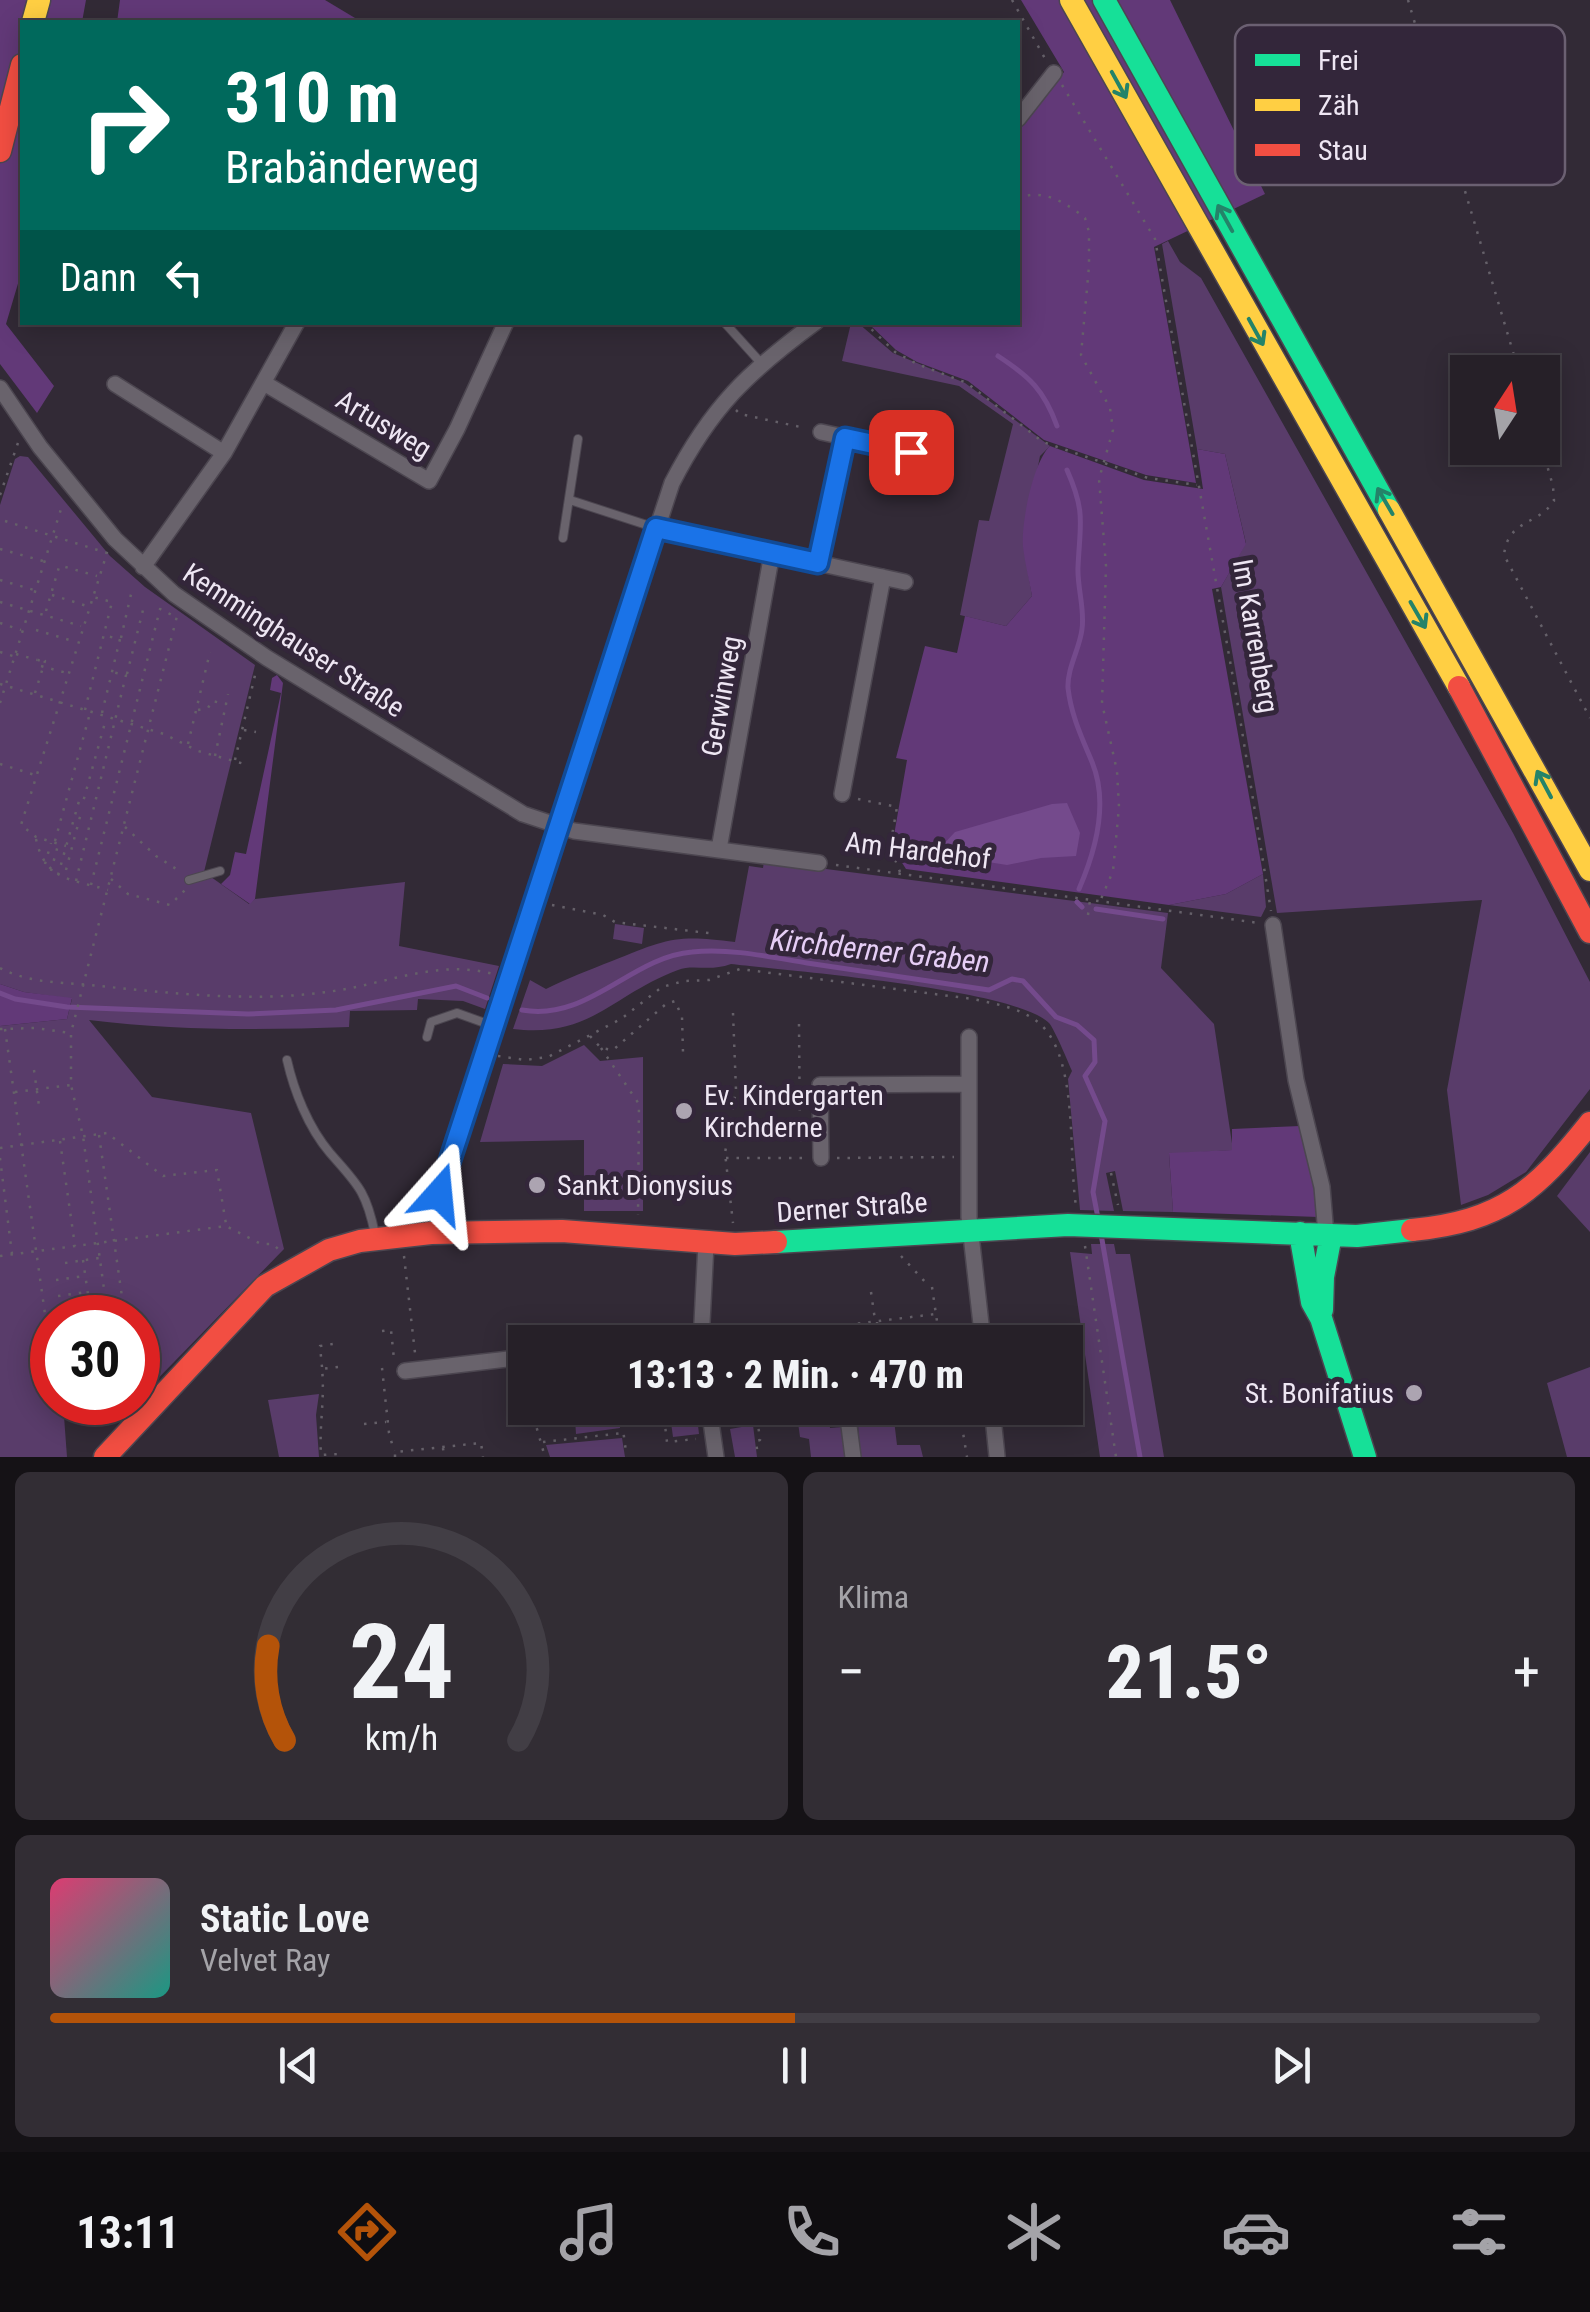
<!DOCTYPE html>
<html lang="de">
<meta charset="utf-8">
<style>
body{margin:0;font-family:"Roboto Condensed",sans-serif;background:#322d34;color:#f1f3f6;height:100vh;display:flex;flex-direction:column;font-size:38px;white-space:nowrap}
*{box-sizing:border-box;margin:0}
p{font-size:32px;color:#a4a3a8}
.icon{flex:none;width:55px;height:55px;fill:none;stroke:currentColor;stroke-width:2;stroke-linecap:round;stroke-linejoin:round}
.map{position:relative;height:1457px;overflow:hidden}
.drawer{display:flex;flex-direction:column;gap:15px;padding:15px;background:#151216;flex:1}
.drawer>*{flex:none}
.hud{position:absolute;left:20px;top:20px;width:1000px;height:305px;border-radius:0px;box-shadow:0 5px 25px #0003,0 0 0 2px #423e45;background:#00695c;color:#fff;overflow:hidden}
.needle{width:65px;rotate:12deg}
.tools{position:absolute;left:1450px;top:355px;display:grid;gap:20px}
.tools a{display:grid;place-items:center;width:110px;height:110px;border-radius:0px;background:#262028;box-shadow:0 5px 25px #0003,0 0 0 2px #423e45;font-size:50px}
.speed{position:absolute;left:30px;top:1295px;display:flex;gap:20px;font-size:50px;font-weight:700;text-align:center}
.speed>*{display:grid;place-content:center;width:130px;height:130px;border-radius:50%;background:#262028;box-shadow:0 5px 25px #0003,0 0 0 2px #423e45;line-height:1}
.speed .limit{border:15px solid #d22;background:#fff;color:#111}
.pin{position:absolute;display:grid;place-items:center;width:85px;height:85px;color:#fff;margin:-42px;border-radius:20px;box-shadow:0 5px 15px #0006}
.me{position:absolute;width:110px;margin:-55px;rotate:18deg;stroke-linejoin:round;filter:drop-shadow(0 0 8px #0008)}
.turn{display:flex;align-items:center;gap:35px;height:210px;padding:0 40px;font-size:45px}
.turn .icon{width:130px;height:130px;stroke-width:2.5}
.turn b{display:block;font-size:70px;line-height:85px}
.then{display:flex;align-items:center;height:95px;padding:0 40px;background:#0003;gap:20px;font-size:38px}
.big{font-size:75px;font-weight:800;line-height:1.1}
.drawer .tile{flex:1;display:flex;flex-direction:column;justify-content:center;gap:15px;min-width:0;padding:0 35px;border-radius:15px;background:#322d34}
.drawer .dial{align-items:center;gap:0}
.dial svg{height:260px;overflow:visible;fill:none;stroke:#423e45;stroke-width:7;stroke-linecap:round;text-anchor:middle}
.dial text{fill:#f1f3f6;stroke:none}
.song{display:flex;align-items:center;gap:30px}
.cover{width:120px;height:120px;border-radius:15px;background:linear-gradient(135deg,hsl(340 70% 55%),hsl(170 70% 35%))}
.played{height:10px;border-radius:5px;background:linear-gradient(90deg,#b45309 50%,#423e45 50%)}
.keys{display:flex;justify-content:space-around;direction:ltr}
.heat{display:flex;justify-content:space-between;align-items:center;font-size:55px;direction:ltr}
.drawer .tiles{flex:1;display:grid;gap:15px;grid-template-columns:1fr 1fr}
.tile:last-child{grid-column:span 2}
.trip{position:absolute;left:508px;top:1325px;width:575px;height:100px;border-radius:0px;background:#262028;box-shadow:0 5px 25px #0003,0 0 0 2px #423e45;font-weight:800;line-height:100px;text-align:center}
.dock{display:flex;height:160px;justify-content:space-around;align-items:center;background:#0f0d10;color:#a4a3a8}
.dock .icon{width:70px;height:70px}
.dock .selected{color:#b45309}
.dock b{font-size:45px;color:#f1f3f6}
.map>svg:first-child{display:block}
.green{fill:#593c6a}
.forest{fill:#623978}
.water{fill:#744a8c}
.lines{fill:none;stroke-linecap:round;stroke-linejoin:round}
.stream{stroke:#744a8c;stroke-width:5}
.lane-casing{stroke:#4c4650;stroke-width:10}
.street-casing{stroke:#4c4650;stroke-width:18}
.fast-casing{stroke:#4c4650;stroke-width:25}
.slow-casing{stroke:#4c4650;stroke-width:25}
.jam-casing{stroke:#4c4650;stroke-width:25}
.path{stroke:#656069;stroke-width:2.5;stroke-dasharray:2.5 8;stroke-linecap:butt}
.lane{stroke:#69636c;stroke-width:8}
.street{stroke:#69636c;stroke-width:15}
.fast{stroke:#16e098;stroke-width:22}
.slow{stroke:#ffcf43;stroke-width:22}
.jam{stroke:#f24e42;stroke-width:22}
.oneway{stroke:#248369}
.route-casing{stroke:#114b97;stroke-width:25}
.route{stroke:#1a73e8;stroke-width:18}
.poi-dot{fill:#aca4b1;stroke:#33263a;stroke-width:4}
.labels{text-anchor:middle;stroke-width:10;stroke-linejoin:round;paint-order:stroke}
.street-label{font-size:28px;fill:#eee6f3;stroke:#33263a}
.poi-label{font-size:28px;fill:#eee6f3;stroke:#33263a;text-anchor:start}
.water-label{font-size:30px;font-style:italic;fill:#e6cef6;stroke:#33263a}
.key{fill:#33263a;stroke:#6b6072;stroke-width:2.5}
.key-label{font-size:28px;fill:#eee6f3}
</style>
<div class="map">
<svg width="1590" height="1457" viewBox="0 0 1590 1457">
<rect width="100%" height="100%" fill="#322a36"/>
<!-- green -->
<path class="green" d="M1168 241 1180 262 1201 278 1513 833 1590 982V1089L1526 1172 1488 1195 1461 1205 1447 1090 1482 900 1277 913 1221 587 1246 543 1225 454 1197 449 1162 244Z
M851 323H858L893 353 965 383 1050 446 1040 456 1023 543 1032 596 1006 626 960 615 979 520 989 521 1013 424 959 386 842 361Z
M20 456 28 457 110 556 145 587 255 665 204 872 249 904 255 899 405 882 399 946 499 966 485 1009 463 1001 418 999 417 1010 350 1011 349 1027C262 1030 177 1031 89 1020L152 1097 251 1113 284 1249 138 1399V1318H52V1402L63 1403 67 1457H0V1026L67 1019 72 999 24 992 0 984V505L15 459Z
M764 861 1168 913 1161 968 1214 1024 1233 1150 1169 1154 1173 1212 1123 1211 1115 1171 1106 1173 1114 1211 1080 1210 1068 1079 1072 1071C1069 1064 1054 1028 1049 1023 1015 989 790 971 731 964 710 972 693 964 678 970 611 995 592 1038 513 1029L530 980 546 989C568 978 589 970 612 961 666 939 676 934 735 942L749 866 763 868Z
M1263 874 1266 907 1261 917 1169 905 1226 894Z
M615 924 644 928 642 944 613 939Z
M584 1045 600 1061 643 1057V1211H584V1140L480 1142 503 1064 542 1066Z
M1590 1152V1232L1557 1196Z
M1091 1244H1114L1116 1254H1130L1164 1457H1100L1070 1252 1092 1254Z
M1590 1367V1457H1567L1547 1383Z
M319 1394 316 1415 319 1457H279L268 1400Z
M669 1408H696L699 1434 673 1437Z
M796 1408H827L830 1428 843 1427 846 1457H811L809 1439 800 1437Z
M866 1408H901L903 1420H894L897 1445H920L923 1457H860L858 1425 868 1424Z
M619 1415 620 1428 576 1434 575 1419Z
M753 1425 757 1457H735L730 1429Z
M622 1438 625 1457H550L546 1445Z"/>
<!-- forest -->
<path class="forest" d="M0 0H86L82 22H22V270L6 324 54 386 37 413 0 364Z
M120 0H325L355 18 354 22H117Z
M1021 0H1170L1265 194 1154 247 1196 483 1146 475 1044 440 968 381 917 362 896 350 868 323 1018 322V130L1064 72Z
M1050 446 1144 480 1203 489 1197 449 1225 454 1246 544 1221 587 1212 589 1263 874 1226 894 1169 905 906 869 892 847 907 760 896 758 925 646 957 653 965 616 1006 626 1032 596C1029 580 1025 563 1023 547 1021 523 1033 462 1050 446Z
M277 675 283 683 255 899 250 904 221 884 230 875 235 852 246 854 281 693 270 690 272 678Z
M0 984 24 992 72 998 67 1019 0 1026Z
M1300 1126 1311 1161 1318 1217 1173 1212 1169 1153 1232 1150V1129Z"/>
<!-- water -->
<path class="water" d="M1067 803 1080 833 1076 856 1041 858 1007 865 944 855 941 847 955 832 1052 804Z"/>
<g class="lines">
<!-- stream -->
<path class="stream" d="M998 356C1030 377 1044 390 1057 426
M1067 470C1086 513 1080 523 1078 567 1077 587 1085 609 1082 629 1080 648 1067 668 1068 688 1071 715 1082 738 1092 762 1109 803 1096 850 1079 889
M1077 902 1082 907
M1096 909 1163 919
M0 993 15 999 67 1007 248 1014 336 1010 456 986 487 998
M522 1010C588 1022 631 957 692 952 730 948 770 957 807 963 867 972 928 981 989 990L1012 979 1023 981 1056 1017 1077 1025 1094 1040 1095 1062 1085 1076 1105 1121 1093 1192 1098 1218
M1101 1234 1140 1457"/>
<defs>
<path id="lane" d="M724 322 761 363
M570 500 656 528
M563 538 578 439
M189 880 220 871
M427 1037 431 1022 457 1013 496 1027
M287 1060C294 1091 308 1127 330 1153 357 1184 366 1190 375 1234"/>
<path id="street" d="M1018 119 1054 73
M264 383 429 481 457 429 506 322
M115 384 224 453
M0 388 40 447 115 539 174 594 267 658 523 814 574 831 819 863
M821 432 944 459
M656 528 905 582
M818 563 845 438
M143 567 224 453 297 322
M842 794 883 577
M719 849 772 553
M1273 925 1296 1080 1322 1187 1326 1235
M969 1037V1217L983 1342
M821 1158 820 1085 969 1084
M431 1233 436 1203 672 483C711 407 748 372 816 322
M655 1342 700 1337
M701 1342 706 1244
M405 1371 525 1357
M709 1408 716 1457
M992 1408 997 1456
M849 1426 853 1457"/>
<path id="fast" d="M1104 0 1389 510
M1300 1233 1312 1302 1321 1318 1365 1457
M776 1242 1068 1225 1357 1236 1412 1230
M1322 1310 1323 1277 1331 1235"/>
<path id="slow" d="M1071 0 1459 687
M33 22 39 0
M1389 510 1590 870"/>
<path id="jam" d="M0 151 22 65
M1459 687 1590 932
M1412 1230C1502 1221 1535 1192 1590 1123
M105 1457 265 1286 329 1250 360 1241 431 1233 562 1231 735 1244 776 1242"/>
</defs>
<!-- lane casing -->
<use href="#lane" class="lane-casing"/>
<!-- street casing -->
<use href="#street" class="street-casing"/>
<!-- fast casing -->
<use href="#fast" class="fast-casing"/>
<!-- slow casing -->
<use href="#slow" class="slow-casing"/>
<!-- jam casing -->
<use href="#jam" class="jam-casing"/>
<!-- path -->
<path class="path" d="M1012 0 1047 62
M1408 0 1519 372
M1062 85 1155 239 1238 706 1271 911
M1018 199C1040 187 1067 203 1085 218L1089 232V266L1081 355 1110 408 1113 430 1099 479 1106 566 1102 703 1117 771 1119 807 1113 871 1101 899
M864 322 895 352 917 364 967 383 1043 442 1148 478 1197 485
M736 410 740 414 805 428
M1542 448 1553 486 1554 501C1537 526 1508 519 1504 555L1590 718
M0 495 19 440
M5 521 107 553 21 825 36 837 66 846
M0 549 43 561
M0 580 34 590
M52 595 87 606
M0 602 81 626
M46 611 59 567 62 566 97 576
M0 623 21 630
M36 630 76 642
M121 638 132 590
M0 652 13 656
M16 654 37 660
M39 659 37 665 67 673
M127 674 144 606
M0 684 164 734 198 751 248 765
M35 693 45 661 39 659
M0 703 61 509
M85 710 112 602 93 597
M198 710 208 708 212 701 226 704 228 694
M102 713 120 639 106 636
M244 730 256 732
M188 744 210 652
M215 756 226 704
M235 760 256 671
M0 764 35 775
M858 799 897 807 890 847 900 872
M125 827 156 856 181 872
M36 839C45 881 72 879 108 890
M55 841 90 713
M45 864 51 843
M836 865 1259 923
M66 870 81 813 77 812
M51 871 58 845
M58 875 79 801 83 802 106 719
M111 879 128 894 170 905 185 890
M76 881 126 675 112 672
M91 885 160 609 176 617
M552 905 603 915 615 922 716 934
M1088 915 1090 900
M0 968C29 983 57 982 89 985 171 993 258 1004 340 990 394 981 442 959 497 975
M733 1013 736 1090 725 1153 733 1223
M799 1024 800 1146
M0 1029 35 1028 70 1033
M5 1029 45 1314 123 1304
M590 1036 601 1048 613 1050 666 1004 675 1001 682 1017 683 1052
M601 1048 639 1104 638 1215
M498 1056 525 1060 548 1057 621 1019 662 987 684 981 709 980 740 969 973 999C996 1004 1021 1008 1039 1023 1079 1057 1068 1156 1076 1206
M34 1070 39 1106
M15 1092 71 1085
M99 1135 125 1318
M60 1141 75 1246
M0 1148 107 1133 163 1176 217 1170 226 1224
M0 1158 12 1254
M726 1158H804
M837 1158 954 1157
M1111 1173 1118 1205
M1085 1246 1116 1457
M0 1256 226 1226 261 1244H273L283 1254
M404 1256 415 1353
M901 1256 928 1285
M83 1260 90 1308
M65 1263 99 1258
M56 1280 84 1276
M932 1287 940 1342
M871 1292 875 1320
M58 1296 86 1292
M108 1318 83 1136 71 1085V1033L177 616
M877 1322 879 1342
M837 1326 936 1314
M382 1331 391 1330 394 1359
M773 1342 838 1334
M322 1367 320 1346 339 1343
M338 1367 322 1369C325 1398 319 1426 321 1455L339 1454
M382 1368 389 1433 394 1451
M519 1375 525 1392
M531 1408 545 1457
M663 1408 667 1442 696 1439
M756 1408 760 1440 756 1441 758 1457
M943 1408 944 1415 975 1410
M621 1414 626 1452
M960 1414 967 1457
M736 1416 746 1423 756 1421
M728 1417 736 1416 743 1408
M364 1424 386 1422
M543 1442 623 1433
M443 1448 444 1457
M395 1457V1452L481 1443 483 1457"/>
<!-- lane -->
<use href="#lane" class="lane"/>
<!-- street -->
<use href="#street" class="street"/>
<!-- fast -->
<use href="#fast" class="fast"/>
<!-- slow -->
<use href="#slow" class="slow"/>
<!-- jam -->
<use href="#jam" class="jam"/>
</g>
<!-- one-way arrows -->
<defs><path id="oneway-shaft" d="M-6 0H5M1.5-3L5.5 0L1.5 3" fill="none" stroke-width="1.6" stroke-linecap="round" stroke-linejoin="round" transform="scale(2.5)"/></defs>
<g class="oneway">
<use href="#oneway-shaft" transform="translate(1119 85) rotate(61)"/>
<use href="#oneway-shaft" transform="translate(1225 218) rotate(-119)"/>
<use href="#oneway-shaft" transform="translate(1256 332) rotate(61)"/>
<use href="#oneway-shaft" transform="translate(1385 501) rotate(-120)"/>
<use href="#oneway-shaft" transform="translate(1418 615) rotate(60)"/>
<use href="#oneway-shaft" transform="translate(1544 784) rotate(-118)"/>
</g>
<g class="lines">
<defs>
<path id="route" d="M439 1194 656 528 818 563 845 438 911 452"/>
</defs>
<!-- route casing -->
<use href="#route" class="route-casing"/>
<!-- route -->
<use href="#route" class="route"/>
</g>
<!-- markers -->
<g class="poi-dot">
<circle cx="684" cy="1111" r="10"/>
<circle cx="537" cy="1185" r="10"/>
<circle cx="1414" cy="1393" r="10"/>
</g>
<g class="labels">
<!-- street labels -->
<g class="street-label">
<text transform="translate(384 424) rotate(31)" y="10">Artusweg</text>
<text transform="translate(1256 636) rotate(80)" y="10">Im Karrenberg</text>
<text transform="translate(294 640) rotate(33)" y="10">Kemminghauser Straße</text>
<text transform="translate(721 696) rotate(-80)" y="10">Gerwinweg</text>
<text transform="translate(918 850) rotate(7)" y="10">Am Hardehof</text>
<text transform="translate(852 1207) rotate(-4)" y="10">Derner Straße</text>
</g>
<!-- poi labels -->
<g class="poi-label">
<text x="704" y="1105">Ev. Kindergarten<tspan x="704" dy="32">Kirchderne</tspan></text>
<text x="557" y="1195">Sankt Dionysius</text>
<text x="1394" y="1403" text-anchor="end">St. Bonifatius</text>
</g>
<!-- water labels -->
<g class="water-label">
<text transform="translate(880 951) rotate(6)" y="10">Kirchderner Graben</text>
</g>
</g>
<!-- legend -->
<rect x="1235" y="25" width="330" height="160" rx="15" class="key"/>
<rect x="1255" y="54" width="45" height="12" fill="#16e098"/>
<rect x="1255" y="99" width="45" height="12" fill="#ffcf43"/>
<rect x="1255" y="144" width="45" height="12" fill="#f24e42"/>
<g class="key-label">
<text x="1318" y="70">Frei</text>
<text x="1318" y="115">Zäh</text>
<text x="1318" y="160">Stau</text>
</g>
</svg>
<div class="tools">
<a><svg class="needle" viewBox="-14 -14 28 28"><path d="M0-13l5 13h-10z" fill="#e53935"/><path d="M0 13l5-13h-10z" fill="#a4a3a8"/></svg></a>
</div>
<div class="speed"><div class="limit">30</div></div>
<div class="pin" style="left:911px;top:452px;background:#d93025"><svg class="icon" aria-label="arrive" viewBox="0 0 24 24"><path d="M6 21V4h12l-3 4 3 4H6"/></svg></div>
<svg class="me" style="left:439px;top:1194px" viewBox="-20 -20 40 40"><path d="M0-17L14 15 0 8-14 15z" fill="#1a73e8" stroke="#fff" stroke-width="4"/></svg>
<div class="trip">13:13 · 2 Min. · 470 m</div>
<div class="hud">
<div class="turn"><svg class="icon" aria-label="right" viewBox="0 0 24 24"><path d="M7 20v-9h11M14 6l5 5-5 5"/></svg><div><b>310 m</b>Brabänderweg</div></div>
<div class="then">Dann<svg class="icon" aria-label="left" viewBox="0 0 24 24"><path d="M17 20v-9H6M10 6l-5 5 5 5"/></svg></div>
</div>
</div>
<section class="drawer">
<div class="tiles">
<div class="tile dial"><svg viewBox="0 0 100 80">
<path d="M14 69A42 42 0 1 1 86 69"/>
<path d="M14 69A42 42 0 0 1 9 40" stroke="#b45309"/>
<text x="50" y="56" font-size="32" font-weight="700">24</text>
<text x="50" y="72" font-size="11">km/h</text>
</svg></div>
<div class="tile"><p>Klima</p>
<div class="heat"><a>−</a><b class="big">21.5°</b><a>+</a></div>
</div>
<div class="tile">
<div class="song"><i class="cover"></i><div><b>Static Love</b><p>Velvet Ray</p></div></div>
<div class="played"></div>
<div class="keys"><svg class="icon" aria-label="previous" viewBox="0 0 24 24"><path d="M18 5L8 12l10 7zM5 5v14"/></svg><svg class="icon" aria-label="pause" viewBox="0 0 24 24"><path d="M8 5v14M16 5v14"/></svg><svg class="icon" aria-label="next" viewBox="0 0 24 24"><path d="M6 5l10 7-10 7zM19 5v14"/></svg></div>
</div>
</div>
</section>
<nav class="dock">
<b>13:11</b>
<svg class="icon selected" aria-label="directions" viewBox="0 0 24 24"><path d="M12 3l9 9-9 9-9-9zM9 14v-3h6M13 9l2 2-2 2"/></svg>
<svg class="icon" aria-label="music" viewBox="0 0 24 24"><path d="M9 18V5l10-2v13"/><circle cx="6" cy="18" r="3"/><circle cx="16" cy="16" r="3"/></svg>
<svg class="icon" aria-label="phone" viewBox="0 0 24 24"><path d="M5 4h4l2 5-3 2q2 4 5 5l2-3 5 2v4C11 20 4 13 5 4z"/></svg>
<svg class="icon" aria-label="climate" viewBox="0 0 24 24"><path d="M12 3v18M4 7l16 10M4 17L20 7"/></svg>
<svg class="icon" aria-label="car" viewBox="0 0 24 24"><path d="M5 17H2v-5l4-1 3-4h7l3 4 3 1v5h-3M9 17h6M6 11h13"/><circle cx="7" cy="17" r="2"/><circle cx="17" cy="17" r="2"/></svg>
<svg class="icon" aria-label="filters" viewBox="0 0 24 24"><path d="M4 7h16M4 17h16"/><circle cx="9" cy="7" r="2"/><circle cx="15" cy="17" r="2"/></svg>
</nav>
